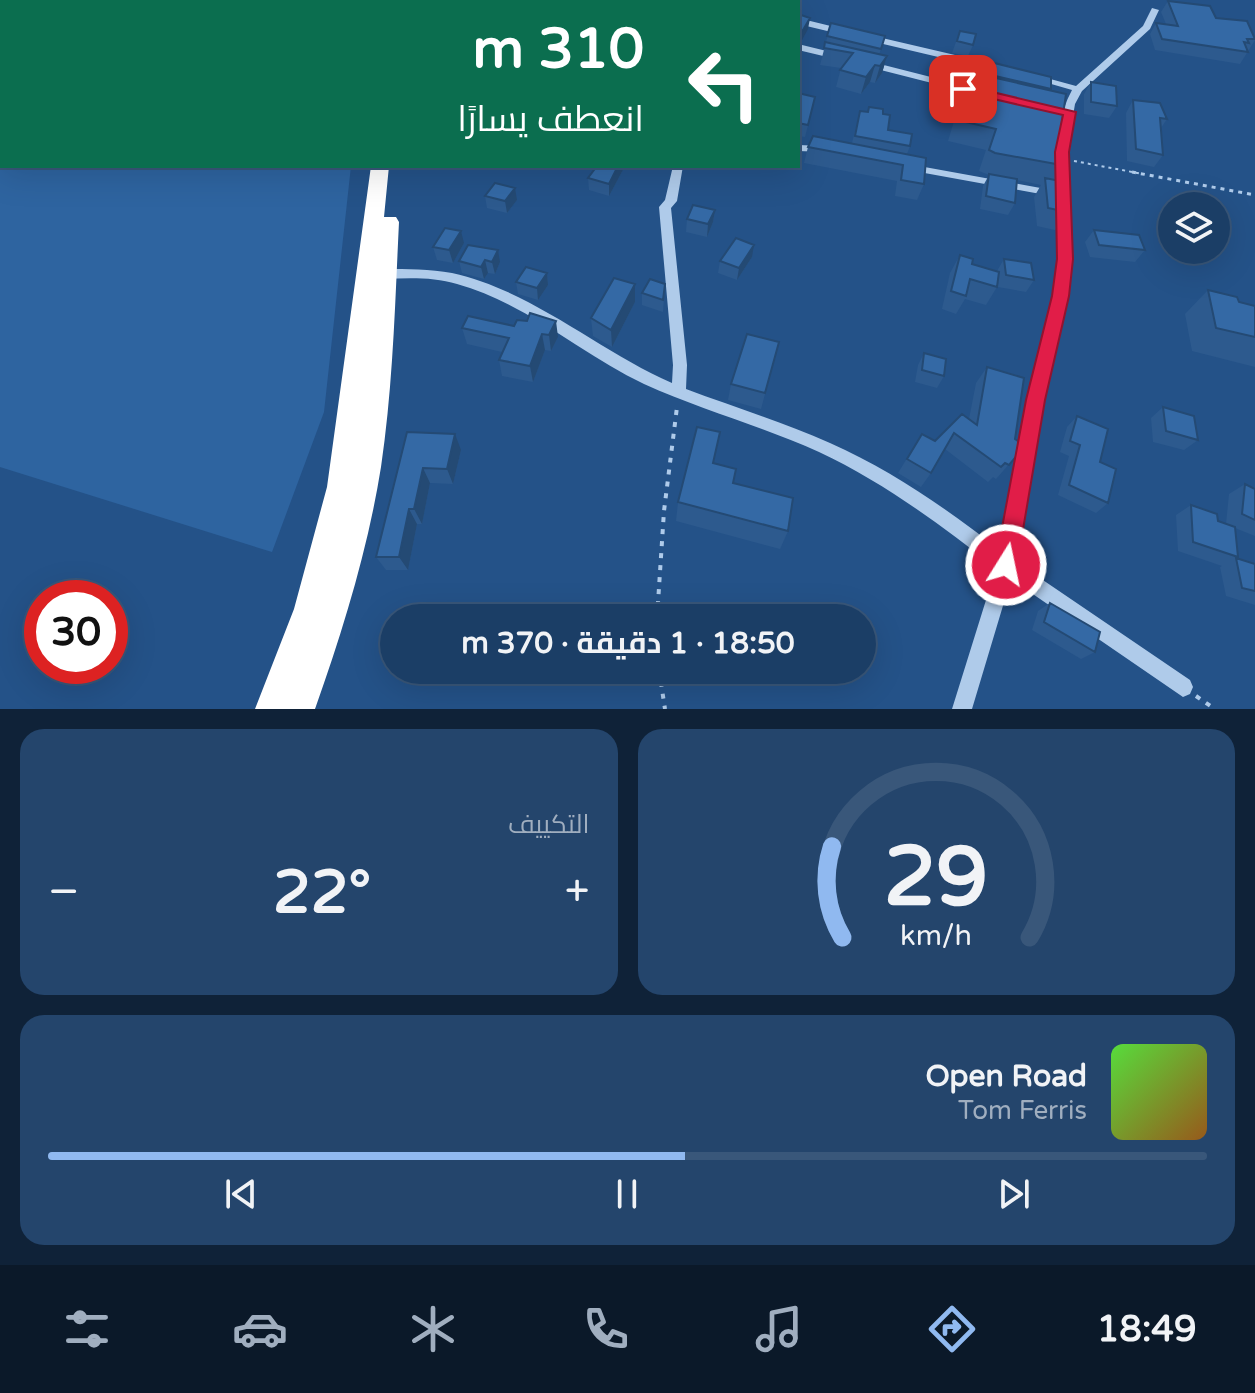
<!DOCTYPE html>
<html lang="ar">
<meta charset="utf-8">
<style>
body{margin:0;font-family:"Varela Round",Cairo,sans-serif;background:#24456c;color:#f1f3f6;direction:rtl;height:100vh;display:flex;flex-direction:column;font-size:30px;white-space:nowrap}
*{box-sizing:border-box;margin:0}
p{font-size:26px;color:#a0aebf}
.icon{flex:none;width:44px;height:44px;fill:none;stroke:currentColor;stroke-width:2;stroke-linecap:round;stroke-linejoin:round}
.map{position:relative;height:709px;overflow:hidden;direction:ltr}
.side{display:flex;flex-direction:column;gap:20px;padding:20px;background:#0f2238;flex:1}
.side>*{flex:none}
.guide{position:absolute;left:0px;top:0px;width:800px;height:168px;box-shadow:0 8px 32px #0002,0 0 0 2px #39577a;direction:rtl;background:#0b6e4f;color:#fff;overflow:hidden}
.controls{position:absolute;left:1158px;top:192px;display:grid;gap:16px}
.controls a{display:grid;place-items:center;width:72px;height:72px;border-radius:50%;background:#1b3e66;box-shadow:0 8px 32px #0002,0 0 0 2px #39577a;font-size:40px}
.speed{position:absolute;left:24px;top:580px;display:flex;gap:16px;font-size:40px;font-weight:700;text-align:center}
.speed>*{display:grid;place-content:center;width:104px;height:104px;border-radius:50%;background:#1b3e66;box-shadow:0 8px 32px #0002,0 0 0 2px #39577a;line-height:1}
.speed .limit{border:12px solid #d22;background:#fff;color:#111}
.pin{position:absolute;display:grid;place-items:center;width:68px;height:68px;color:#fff;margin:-34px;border-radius:16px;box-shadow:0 4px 12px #0006}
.me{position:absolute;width:88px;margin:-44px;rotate:10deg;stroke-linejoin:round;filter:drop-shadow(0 0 6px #0008)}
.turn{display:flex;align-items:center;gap:28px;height:168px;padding:0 24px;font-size:36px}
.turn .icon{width:104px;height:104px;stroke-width:2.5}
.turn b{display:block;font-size:56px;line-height:68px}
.big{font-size:60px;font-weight:700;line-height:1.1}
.side .card{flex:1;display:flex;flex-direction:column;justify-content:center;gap:12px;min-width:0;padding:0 28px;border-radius:24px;background:#24456c}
.side .dial{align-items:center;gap:0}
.dial svg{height:208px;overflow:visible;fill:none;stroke:#39577a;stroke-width:7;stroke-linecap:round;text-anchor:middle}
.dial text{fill:#f1f3f6;stroke:none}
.song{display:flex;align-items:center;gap:24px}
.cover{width:96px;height:96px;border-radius:12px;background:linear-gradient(135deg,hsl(110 70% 55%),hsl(30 70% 35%))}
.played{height:8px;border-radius:4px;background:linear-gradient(90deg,#90b9f0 55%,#39577a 55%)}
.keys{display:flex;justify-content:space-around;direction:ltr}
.heat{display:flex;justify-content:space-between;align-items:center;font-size:44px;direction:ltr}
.side .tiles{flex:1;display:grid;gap:20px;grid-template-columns:1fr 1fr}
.card:last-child{grid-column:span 2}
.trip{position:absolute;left:380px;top:604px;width:496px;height:80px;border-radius:40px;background:#1b3e66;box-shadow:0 8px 32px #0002,0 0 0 2px #39577a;font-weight:700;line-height:80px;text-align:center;direction:rtl}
.dock{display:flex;height:128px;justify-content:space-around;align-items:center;background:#0b1929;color:#a0aebf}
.dock .icon{width:56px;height:56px}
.dock .active{color:#90b9f0}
.dock b{font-size:36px;color:#f1f3f6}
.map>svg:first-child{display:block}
.green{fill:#2e64a0}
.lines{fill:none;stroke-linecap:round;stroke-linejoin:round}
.path-far2{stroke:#afcbea;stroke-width:2;stroke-dasharray:3 4;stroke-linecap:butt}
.path-far1{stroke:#afcbea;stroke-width:3;stroke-dasharray:4 5;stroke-linecap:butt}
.path{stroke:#afcbea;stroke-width:4;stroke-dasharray:5 7;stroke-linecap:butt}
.minor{fill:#afcbea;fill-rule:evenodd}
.highway{fill:#fff;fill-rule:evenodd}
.wall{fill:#2d5a8e}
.shaded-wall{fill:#244a74}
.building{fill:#3469a5;stroke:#244a74;stroke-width:2}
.route{fill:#e11d48;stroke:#92132f;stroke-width:2}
</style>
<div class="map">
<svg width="1255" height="709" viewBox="0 0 1255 709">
<rect width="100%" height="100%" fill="#245288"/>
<!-- green -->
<path class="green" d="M0 0H410L2 2V166H351L324 412 272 552 0 467Z"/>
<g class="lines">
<!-- path-far2 -->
<path class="path-far2" d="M0 24 2 30
M1074 161 1143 174"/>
<!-- path-far1 -->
<path class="path-far1" d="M1132 172 1255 195"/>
<!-- path -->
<path class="path" d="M657 618 664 511 677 407
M659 670 665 709
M1196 696 1215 709"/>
<!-- minor -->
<path class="minor" d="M709 0H720L722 2H709Z
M1152 8 1159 10 1150 29 1082 91 1075 104 1068 146 1070 272 1044 391 1015 561 1190 680 1193 687 1190 694 1183 697 1011 579 972 709H952L996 568C941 525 883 482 819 452 762 426 701 410 644 384 581 354 526 303 457 284 434 277 409 278 385 279L379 274 385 269C407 269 430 269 452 273 531 290 599 351 672 383L673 365 659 207 665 200 673 166H683L677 201 671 208 687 365 686 389C734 407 783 422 830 443 891 470 947 509 1000 550L1030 391 1056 285 1059 258 1057 197 908 170 902 167 908 164 1057 191C1056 156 1055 121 1072 90L1027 77 1032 74 1076 86 1143 26Z
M798 18 847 30 848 32 844 35 798 24Z
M865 34 985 62 990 65 985 68 862 39V35Z
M2 42V48L0 49V43Z
M798 44 843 55 845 57 840 60 798 50Z
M868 61 978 89 980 91 975 94 865 66V62Z
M0 125H2V134H0Z
M798 145 825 146 830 149 825 152 798 151Z"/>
<!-- highway -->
<path class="highway" d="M431 0H445V2H431Z
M371 166H389L384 217H396L399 222C395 304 393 386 381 467 368 549 343 630 315 709H255L294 609 327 487Z"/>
</g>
<!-- wall -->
<path class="wall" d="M1168 1 1216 18 1255 40 1240 64 1155 50 1150 34 1156 23 1166 24 1161 12Z
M831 23 885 36 879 55 887 56 882 73 875 83 870 82 861 94 836 87 841 68 820 65Z
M960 31 973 45 968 56 952 53Z
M970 57 1050 90 1057 156 1067 166 1058 181 1067 212 1055 230 1037 226 1034 197 1041 185 1017 180 1015 203 1008 215 980 209 983 186 989 175 979 171 986 150 948 141 960 101 954 98Z
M1091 82 1117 106 1109 118 1084 114V94Z
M798 93 815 97 805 137 798 136Z
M1133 100 1167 119 1161 128 1163 155 1154 167 1127 161 1126 113Z
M860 111 883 114 888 130 910 146 907 154 924 184 917 200 895 196 897 181 804 163 808 147 852 143Z
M597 166H625L609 196 589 190 588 178Z
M485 196 517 200 507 213 487 208Z
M715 210 713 222 707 237 686 232 687 219Z
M1094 230 1145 250 1135 262 1090 257 1085 242Z
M464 243 453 263 437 260 433 247Z
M468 245 500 262 495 274 488 273 484 279 462 273 459 261Z
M960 255 972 264 997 271 1004 259 1034 280 1026 292 998 287V280L997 287 986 305 965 299 956 314 942 309 950 273Z
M752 257 737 280 718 273 720 261Z
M547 273 548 285 538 300 518 294 516 282Z
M635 284V302L612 347 593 336 591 318Z
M665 284 663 312 642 305V293Z
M1208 290 1239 302 1255 306V367L1192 351 1185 314Z
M468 316 558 337 551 351 545 350 533 382 502 376 499 360 502 352 467 344 462 328Z
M779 342 761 409 728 400 731 384Z
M924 353 944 376 937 388 915 382 918 365Z
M987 367 1015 439 1025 446 996 479 993 477 988 482 945 449 931 473 921 487 898 473 922 434 935 441 969 419 976 383Z
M1163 407 1198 440 1184 450 1153 442 1151 418Z
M1077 416 1100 462 1108 503 1096 513 1058 495 1069 456 1060 452 1067 427Z
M407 432 461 450 453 484 430 483 422 524H417L408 570H386L376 557Z
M714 463 733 483 788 531 780 549 676 521 678 502Z
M1245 484 1255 489V536L1235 528 1238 557 1222 566 1178 551 1176 515 1191 505 1218 521 1226 524 1229 494Z
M1236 558 1255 564V605L1226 596 1220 567Z
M1050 603 1095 652 1081 659 1032 630 1038 611Z"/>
<!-- shaded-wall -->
<path class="shaded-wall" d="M810 18 808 29 801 42 798 43V32Z
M887 56 882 73 875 83 880 66Z
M875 65 870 82 861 94 866 77Z
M618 166H625L609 196V184Z
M515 188 517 200 507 213 505 201Z
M715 210 713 222 707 237 708 224Z
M461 231 464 243 453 263 449 250Z
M754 245 752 257 737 280 739 268Z
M498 250 500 262 495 274 492 262Z
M485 260 488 273 484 279 481 267Z
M547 273 548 285 538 300 537 288Z
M635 284V302L612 347 611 330Z
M556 321 558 337 551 351 549 335Z
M542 334 545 350 533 382 530 366Z
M455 434 461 450 453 484 447 469Z
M423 468 430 483 422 524 414 509Z
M409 509 417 524 408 570 399 557Z"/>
<!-- building -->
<path class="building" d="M1168 1 1210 6 1216 18 1247 21 1255 39H1247L1249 43 1244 42 1248 52 1162 39 1156 23 1178 26Z
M798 14 810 18 803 30 798 32Z
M831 23 885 36 881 49 827 36Z
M960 31 976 34 973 45 957 41Z
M825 42 887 56 880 66 875 65 866 77 840 70 853 53 824 48Z
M970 57 1051 77V89L965 69Z
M965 71 1066 94 1057 156 1066 157 1067 166 995 153 989 150 996 129 957 120 969 81 963 77Z
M1091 82 1116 86 1117 106 1091 102Z
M798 93 815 97 808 125 798 123Z
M1133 100 1160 103 1167 119 1160 118 1163 155 1136 149Z
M869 107 883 109V114L890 115 888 130 912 134 910 146 855 136 860 111 868 112Z
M813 136 926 158 924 184 901 180 903 165 808 147Z
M597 166H618L609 184 588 178Z
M989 174 1017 179 1015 203 986 196Z
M1045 178 1065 182 1067 212 1048 208Z
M495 183 515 188 505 201 485 196Z
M693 205 715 210 708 224 687 219Z
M445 228 461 231 449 250 433 247Z
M1094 230 1139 235 1145 250 1099 245Z
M736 238 754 245 739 268 720 261Z
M468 245 498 250 492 262 485 260 481 267 459 261Z
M960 255 973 259 972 264 999 272 997 287 970 279 966 296 951 291Z
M1004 259 1031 263 1034 280 1006 275Z
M526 267 547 273 537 288 516 282Z
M614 278 635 284 611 330 591 318Z
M650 279 665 284 663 300 642 293Z
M1208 290 1237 297 1239 302 1255 306V337L1216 328Z
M530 313 556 321 549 335 542 334 530 366 499 360 509 338 462 328 468 316 514 326 517 320 527 321Z
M747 334 779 342 765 393 731 384Z
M924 353 946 359 944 376 922 370Z
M987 367 1024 378 1015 439 1025 446 1009 465 1005 463 1001 467 954 433 931 473 907 459 922 434 935 441 962 414 977 425Z
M1163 407 1194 416 1198 440 1166 431Z
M1077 416 1108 429 1100 462 1116 469 1108 503 1069 485 1080 445 1070 441Z
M697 427 720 432 713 463 736 469 733 483 793 498 788 531 678 502Z
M407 432 455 434 447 469 423 468 414 509H409L399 557H376Z
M1245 484 1255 489V520L1242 514Z
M1191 505 1217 514 1218 521 1235 527 1238 557 1193 542Z
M1236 558 1255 564V591L1242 588Z
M1050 603 1100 632 1095 652 1044 622Z
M575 607 610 609 609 618H573Z"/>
<!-- route -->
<path class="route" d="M963 85 1076 112 1069 152 1073 259 1069 296 1045 400 1017 565 1014 573 1006 576 998 573 995 565 1026 400 1052 296 1057 259 1055 152 1063 115 959 91V86Z"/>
</svg>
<div class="controls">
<a><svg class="icon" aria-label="layers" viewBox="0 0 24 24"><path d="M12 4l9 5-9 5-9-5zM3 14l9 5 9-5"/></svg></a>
</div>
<div class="speed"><div class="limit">30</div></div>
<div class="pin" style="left:963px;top:89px;background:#d93025"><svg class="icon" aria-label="arrive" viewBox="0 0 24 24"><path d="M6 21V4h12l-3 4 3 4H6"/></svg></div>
<svg class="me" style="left:1006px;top:565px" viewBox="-20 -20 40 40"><circle r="17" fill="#e11d48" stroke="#fff" stroke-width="3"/><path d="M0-11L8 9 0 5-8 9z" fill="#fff"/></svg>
<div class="trip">18:50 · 1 دقيقة · 370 m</div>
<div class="guide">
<div class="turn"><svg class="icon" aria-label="left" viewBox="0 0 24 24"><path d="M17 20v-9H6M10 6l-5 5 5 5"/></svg><div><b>310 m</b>انعطف يسارًا</div></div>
</div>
</div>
<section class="side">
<div class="tiles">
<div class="card dial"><svg viewBox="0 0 100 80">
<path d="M14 69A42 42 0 1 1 86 69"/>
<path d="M14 69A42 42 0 0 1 10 34" stroke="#90b9f0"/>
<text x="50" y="56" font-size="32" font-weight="700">29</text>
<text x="50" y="72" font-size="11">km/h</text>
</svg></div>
<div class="card"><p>التكييف</p>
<div class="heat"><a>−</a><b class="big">22°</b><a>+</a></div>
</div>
<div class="card">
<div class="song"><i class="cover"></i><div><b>Open Road</b><p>Tom Ferris</p></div></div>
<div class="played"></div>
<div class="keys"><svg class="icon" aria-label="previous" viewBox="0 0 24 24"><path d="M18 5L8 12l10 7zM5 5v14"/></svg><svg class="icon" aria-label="pause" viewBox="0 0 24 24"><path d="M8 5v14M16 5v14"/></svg><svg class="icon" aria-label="next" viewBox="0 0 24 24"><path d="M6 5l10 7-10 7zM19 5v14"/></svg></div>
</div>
</div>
</section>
<nav class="dock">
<b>18:49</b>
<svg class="icon active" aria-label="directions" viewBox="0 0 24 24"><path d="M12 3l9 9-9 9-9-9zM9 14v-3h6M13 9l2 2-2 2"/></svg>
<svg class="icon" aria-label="music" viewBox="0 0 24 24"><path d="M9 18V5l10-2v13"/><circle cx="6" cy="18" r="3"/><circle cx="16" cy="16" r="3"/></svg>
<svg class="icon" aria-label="phone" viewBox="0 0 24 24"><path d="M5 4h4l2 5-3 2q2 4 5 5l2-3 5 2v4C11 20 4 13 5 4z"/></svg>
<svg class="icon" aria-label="climate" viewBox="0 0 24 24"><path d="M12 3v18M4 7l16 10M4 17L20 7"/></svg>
<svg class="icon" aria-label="car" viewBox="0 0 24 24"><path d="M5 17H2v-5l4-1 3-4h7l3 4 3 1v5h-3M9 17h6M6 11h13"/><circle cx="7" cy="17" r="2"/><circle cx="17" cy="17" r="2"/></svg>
<svg class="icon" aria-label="filters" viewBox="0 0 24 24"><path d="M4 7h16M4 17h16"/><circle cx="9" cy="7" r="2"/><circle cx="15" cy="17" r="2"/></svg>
</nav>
